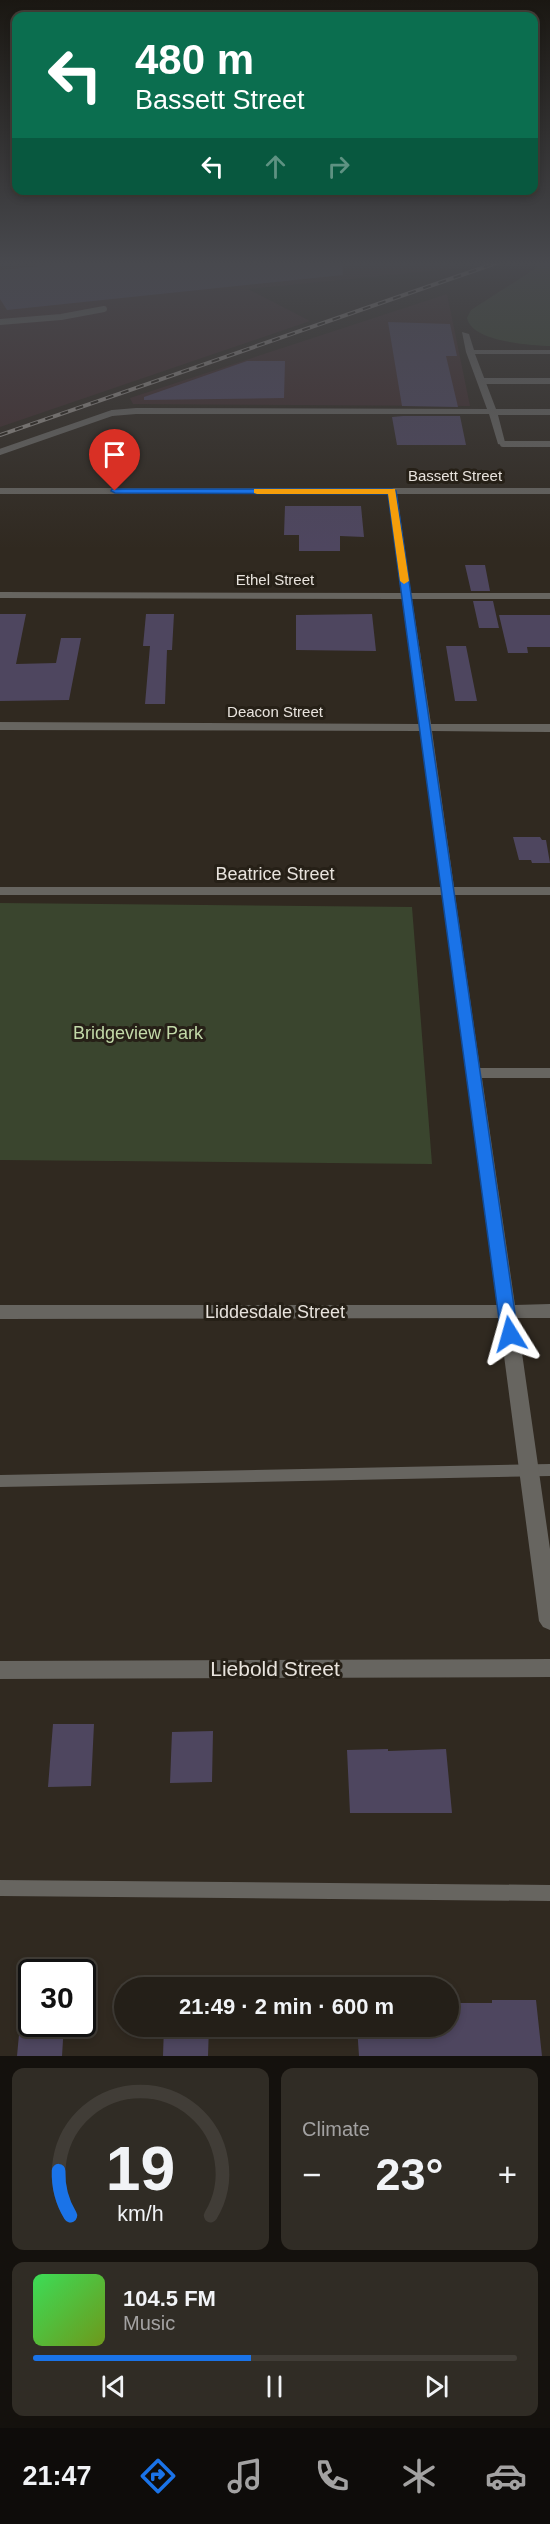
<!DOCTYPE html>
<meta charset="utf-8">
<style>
body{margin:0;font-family:Arial,sans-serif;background:#302c25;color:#f1f3f6;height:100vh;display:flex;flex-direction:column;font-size:22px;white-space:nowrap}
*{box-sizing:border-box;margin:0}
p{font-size:20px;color:#a3a2a2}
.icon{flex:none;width:33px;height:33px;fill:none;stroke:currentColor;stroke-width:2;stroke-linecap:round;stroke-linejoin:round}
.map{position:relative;height:2056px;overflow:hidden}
.details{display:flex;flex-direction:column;gap:12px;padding:12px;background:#14110d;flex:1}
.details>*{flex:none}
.hud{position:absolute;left:12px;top:12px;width:526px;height:183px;border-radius:12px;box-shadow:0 3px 9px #0003,0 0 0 2px #413d37;background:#0b6e4f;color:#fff;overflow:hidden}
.speed{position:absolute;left:18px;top:1959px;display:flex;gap:12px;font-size:30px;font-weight:700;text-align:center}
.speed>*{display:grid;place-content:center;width:78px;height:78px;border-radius:50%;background:#241f18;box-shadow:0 3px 9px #0003,0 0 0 2px #413d37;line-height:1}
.speed .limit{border:3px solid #111;border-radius:9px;background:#fff;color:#111}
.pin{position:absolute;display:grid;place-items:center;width:51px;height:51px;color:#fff;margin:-62px -26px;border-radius:50% 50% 50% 0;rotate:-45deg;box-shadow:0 0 6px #0007}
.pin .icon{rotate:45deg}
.me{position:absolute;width:66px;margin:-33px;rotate:352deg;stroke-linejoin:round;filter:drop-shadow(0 0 4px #0008)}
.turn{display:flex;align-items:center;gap:21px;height:126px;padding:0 24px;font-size:27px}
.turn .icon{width:78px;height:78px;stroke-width:2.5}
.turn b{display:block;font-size:42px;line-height:51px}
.lanes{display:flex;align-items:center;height:57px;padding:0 24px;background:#0003;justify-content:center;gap:30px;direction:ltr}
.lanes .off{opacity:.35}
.big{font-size:45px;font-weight:700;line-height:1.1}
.details .tile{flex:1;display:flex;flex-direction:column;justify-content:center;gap:9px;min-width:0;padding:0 21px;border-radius:12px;background:#302c25}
.details .dial{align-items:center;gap:0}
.dial svg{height:156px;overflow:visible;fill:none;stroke:#413d37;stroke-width:7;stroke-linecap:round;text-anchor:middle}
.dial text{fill:#f1f3f6;stroke:none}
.song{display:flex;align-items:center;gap:18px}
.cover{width:72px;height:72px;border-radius:9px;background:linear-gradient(135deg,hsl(130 70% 55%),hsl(80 70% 35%))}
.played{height:6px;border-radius:3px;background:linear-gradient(90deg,#1a73e8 45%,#413d37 45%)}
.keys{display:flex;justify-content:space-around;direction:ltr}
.heat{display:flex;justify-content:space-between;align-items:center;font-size:33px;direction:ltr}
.details .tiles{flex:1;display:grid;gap:12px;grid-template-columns:1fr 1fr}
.tile:last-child{grid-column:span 2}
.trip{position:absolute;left:114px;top:1977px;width:345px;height:60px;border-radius:30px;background:#241f18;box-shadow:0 3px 9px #0003,0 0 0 2px #413d37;font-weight:700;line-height:60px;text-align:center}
.menu{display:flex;height:96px;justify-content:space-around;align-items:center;background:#0e0c0a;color:#a3a2a2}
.menu .icon{width:42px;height:42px}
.menu .current{color:#1a73e8}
.menu b{font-size:27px;color:#f1f3f6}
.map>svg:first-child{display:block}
.industrial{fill:#402c2c}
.green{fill:#3a452e}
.building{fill:#4e465f}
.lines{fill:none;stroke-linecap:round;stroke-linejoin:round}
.service-far2{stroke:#676560;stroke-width:6}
.service-far1{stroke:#676560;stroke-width:12}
.service{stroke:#676560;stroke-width:16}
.minor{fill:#676560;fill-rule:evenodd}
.rail-casing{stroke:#958f88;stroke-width:4}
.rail{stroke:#262017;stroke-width:2;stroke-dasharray:8;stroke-linecap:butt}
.route{fill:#1a73e8;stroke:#114b97;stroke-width:1.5}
.slow{fill:#f59e0b}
.labels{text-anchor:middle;stroke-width:6;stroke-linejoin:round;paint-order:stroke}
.far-street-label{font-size:15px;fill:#e8e3dd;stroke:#262017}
.street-label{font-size:18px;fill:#e8e3dd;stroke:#262017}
.park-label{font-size:18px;fill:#c2d9a8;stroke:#262017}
.near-street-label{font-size:21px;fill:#e8e3dd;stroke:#262017}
</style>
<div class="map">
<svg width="550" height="2056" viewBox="0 0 550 2056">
<rect width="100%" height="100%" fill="#302920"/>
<!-- industrial -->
<path class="industrial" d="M63 261H451L461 268 248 289 310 321 0 427V268Z
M447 294 470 406 133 404 130 398Z"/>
<!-- green -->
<path class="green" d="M547 261H550V346C530 345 472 342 467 318L471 310Z
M0 903 412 907 432 1164 0 1160Z"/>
<!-- building -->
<path class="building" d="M94 261H240L245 266 293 261H342L343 275 7 310 0 299V270Z
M388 322 450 324 457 356H446L458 407 402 406Z
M247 361H285L284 398 144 400V397Z
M403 416H460L466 445H397L392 417Z
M285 506H361L364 537 340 536V551H299V535H284Z
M465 565H485L490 591H471Z
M473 601H493L499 628H479Z
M0 614H26L16 664 56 663 61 638H81L69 700 0 701Z
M146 614H174L172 650H167L165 704H145L150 646H143Z
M372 614 376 651 296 650V615Z
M499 615H550V647H527L528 653H508Z
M446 646H466L477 701H455Z
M513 837H540L542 840H546L550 863H532L531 860H519Z
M53 1724H94L91 1786 48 1787Z
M213 1731 212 1782 170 1783 172 1732Z
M388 1749V1751L446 1749 452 1813H350L347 1750Z
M492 2000H536L542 2056H359L357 2026H448V2003H492Z
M20 2024H64L62 2056H17Z
M164 2026H209L208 2056H163Z"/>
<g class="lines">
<!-- service-far2 -->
<path class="service-far2" d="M0 322 61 317 104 309
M481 381H550
M503 444H550
M0 452 112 413"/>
<!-- service-far1 -->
<path class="service-far1" d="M0 1481 550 1470"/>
<!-- service -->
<path class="service" d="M0 1888 550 1893"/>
<!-- minor -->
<path class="minor" d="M462 332 469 334 474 350H550V354H475L496 409H550V415H498L506 446 498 444 489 414H136L112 416 108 413 112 410 136 408 487 409 466 352Z
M0 488H550V494H397L411 593H550V599H412L431 724H550V732L432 731 454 887H550V895H455L480 1068H550V1078H482L515 1305 550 1304V1318H517L550 1549V1630L543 1627 539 1621 499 1318 0 1319V1305H497L442 895H0V887H441L420 731 0 730V722L419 724 402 599 0 598V592L401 593 388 494H0Z
M550 1659V1677L0 1679V1661Z"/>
<defs>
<path id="rail" d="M0 262 7 261
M0 435 502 261"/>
</defs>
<!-- rail casing -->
<use href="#rail" class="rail-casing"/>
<!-- rail -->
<use href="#rail" class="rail"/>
</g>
<!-- sky -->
<linearGradient id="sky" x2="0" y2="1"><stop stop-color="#1a1712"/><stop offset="0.48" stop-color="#48494e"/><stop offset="1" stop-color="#48494e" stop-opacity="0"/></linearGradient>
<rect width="550" height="549" fill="url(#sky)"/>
<!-- route -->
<path class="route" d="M112 489H392L396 491 518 1334 516 1338H504L501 1334 388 494 115 493 111 491Z"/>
<!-- slow -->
<path class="slow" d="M254 489H395L409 581 404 584 400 581 388 494H257L254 493Z"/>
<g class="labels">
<!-- far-street labels -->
<g class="far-street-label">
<text x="455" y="481">Bassett Street</text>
<text x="275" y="585">Ethel Street</text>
<text x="275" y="717">Deacon Street</text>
</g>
<!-- street labels -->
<g class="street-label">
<text x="275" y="880">Beatrice Street</text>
<text x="275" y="1318">Liddesdale Street</text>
</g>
<!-- park labels -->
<g class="park-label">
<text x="138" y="1039">Bridgeview Park</text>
</g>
<!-- near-street labels -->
<g class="near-street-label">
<text x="275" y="1676">Liebold Street</text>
</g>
</g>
</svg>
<div class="speed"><div class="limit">30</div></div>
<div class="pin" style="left:115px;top:491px;background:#d93025"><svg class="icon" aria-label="arrive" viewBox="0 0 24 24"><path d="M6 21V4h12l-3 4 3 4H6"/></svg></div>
<svg class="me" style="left:510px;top:1334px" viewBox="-20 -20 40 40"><path d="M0-17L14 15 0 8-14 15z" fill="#1a73e8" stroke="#fff" stroke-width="4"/></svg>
<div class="trip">21:49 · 2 min · 600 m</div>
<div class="hud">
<div class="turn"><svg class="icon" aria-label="left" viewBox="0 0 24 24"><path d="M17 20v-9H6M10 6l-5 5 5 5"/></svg><div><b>480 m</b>Bassett Street</div></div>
<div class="lanes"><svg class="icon" aria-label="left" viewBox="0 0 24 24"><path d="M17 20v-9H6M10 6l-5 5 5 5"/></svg><svg class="icon off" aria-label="ahead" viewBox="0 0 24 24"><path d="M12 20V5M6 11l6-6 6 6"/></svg><svg class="icon off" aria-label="right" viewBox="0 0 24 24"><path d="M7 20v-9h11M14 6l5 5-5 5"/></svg></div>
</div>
</div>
<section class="details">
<div class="tiles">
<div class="tile dial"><svg viewBox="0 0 100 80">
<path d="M14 69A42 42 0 1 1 86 69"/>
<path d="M14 69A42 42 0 0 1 8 46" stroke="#1a73e8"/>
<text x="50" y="56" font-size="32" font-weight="700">19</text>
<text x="50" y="72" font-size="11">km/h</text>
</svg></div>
<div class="tile"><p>Climate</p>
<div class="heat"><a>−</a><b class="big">23°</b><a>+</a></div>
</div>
<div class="tile">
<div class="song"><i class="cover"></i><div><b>104.5 FM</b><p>Music</p></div></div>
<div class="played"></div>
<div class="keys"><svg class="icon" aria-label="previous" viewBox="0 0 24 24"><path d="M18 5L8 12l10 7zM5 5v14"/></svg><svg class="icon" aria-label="pause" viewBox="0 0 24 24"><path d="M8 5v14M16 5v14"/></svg><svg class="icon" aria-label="next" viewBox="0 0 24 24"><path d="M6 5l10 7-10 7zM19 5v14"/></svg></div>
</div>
</div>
</section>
<nav class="menu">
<b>21:47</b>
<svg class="icon current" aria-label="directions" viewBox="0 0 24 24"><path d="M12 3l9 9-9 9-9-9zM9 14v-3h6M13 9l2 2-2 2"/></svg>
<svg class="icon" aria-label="music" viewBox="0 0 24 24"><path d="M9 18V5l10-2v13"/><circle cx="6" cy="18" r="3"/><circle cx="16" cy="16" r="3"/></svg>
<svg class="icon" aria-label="phone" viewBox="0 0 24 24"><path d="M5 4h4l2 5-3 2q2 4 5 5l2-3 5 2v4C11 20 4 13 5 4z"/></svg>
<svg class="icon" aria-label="climate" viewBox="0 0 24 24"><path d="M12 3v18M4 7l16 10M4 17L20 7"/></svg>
<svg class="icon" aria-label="car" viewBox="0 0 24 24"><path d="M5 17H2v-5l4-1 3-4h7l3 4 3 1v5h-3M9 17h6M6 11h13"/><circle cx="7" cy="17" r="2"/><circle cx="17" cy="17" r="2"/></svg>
</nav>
